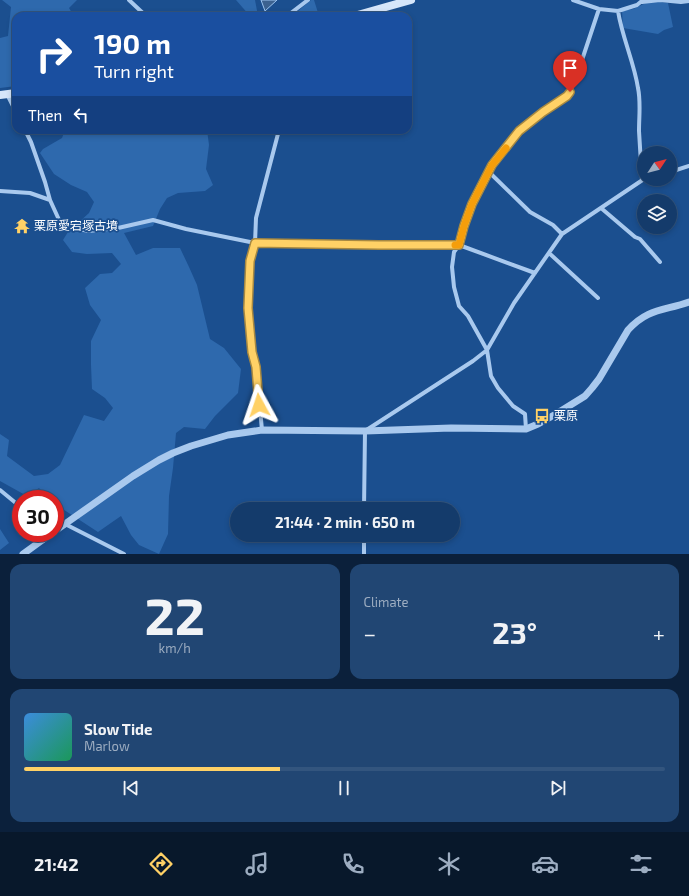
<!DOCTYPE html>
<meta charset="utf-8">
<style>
body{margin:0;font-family:"Exo 2","Noto Sans JP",sans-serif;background:#214673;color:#f1f3f6;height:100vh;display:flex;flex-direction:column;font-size:15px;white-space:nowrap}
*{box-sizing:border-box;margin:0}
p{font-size:13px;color:#9dadc1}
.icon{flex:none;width:22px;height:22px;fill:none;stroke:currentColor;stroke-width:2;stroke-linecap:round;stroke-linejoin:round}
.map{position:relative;height:554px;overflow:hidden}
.details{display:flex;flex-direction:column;gap:10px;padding:10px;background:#0b203b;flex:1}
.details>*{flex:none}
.banner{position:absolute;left:12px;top:12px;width:400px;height:122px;border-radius:12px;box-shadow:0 2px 6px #0003,0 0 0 1px #33557e;background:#1a4fa0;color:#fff;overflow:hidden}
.needle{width:26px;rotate:54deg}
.fabs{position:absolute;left:637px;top:146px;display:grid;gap:8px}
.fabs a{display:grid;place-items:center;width:40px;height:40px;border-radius:50%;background:#143b6b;box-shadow:0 2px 6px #0003,0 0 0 1px #33557e;font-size:20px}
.speed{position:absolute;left:12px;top:490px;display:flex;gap:8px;font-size:20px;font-weight:700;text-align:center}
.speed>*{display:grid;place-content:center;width:52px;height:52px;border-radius:50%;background:#143b6b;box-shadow:0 2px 6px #0003,0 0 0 1px #33557e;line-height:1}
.speed .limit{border:6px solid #d22;background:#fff;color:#111}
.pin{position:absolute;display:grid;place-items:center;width:34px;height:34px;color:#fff;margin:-41px -17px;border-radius:50% 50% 50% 0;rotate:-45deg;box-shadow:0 0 4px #0007}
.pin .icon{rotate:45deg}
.me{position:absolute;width:44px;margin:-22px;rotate:355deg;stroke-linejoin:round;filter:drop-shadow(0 0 3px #0008)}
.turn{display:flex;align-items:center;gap:14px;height:84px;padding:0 16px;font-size:18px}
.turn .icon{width:52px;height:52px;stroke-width:2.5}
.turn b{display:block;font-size:28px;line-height:34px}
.then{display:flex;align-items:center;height:38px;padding:0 16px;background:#0003;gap:8px;font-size:15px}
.big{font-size:30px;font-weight:700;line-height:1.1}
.details .tile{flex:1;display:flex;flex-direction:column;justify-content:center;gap:6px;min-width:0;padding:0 14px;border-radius:12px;background:#214673}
.details .dial{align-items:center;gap:0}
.dial b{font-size:52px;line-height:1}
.song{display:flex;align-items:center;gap:12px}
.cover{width:48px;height:48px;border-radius:6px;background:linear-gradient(135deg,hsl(210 70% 55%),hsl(150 70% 35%))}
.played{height:4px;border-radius:2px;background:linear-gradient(90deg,#ffd166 40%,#33557e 40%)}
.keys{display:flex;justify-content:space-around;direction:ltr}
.heat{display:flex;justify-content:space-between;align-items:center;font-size:22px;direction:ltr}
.details .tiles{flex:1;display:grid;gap:10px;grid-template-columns:1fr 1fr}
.tile:last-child{grid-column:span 2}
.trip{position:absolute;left:230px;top:502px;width:230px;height:40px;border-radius:20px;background:#143b6b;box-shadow:0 2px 6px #0003,0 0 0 1px #33557e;font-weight:700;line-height:40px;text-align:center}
.dock{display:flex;height:64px;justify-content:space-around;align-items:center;background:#08182b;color:#9dadc1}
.dock .icon{width:28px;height:28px}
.dock .current{color:#ffd166}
.dock b{font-size:18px;color:#f1f3f6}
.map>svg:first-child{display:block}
.green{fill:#2e69ad}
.water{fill:#3c6290;stroke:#9cc4f0}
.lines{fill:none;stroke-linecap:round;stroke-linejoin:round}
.minor{stroke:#a9c9ee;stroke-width:4}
.tertiary{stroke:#a9c9ee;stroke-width:7}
.secondary{stroke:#d6e6fa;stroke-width:8}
.route-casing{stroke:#a68842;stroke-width:10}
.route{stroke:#ffd166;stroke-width:7}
.slow{stroke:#f59e0b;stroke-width:7}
.labels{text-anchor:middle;stroke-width:3.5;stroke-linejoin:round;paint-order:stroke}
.poi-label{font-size:12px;fill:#fff;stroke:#1b4f8f;text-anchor:start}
</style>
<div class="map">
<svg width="689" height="554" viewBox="0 0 689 554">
<rect width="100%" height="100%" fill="#1b4f8f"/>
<!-- green -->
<path class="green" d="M2 0H77L69 8 74 16H16V86L0 88V38L8 36 11 7Z
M236 0H255L258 16H250Z
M311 0H314L319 16H292Z
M648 2H660L668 3 673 27 664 30 658 34 623 28 622 11 633 9Z
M65 130H207L209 145 206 169 213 185 205 191 178 193 167 198 160 209 153 226 124 233 136 255 153 248H180L189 267 197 285 210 339 224 348 241 369 238 393 215 416 205 429 184 427 176 433 173 468 169 496 168 534 159 554 139 545 131 535 121 516 108 525 98 532 55 504V499H49L39 488 27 496 0 481V434L9 440 7 456 34 476 48 474 60 465 84 415 104 421 113 408 105 398 92 389 91 365V341L101 320 90 305 85 288 100 274 112 273 121 264 112 253 87 254 72 252 63 240 68 232 89 213 94 202 87 192 71 185 54 174 40 153 43 149 62 138Z
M0 529 9 543 0 550Z"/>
<!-- water -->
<path class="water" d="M261 0H277L265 11Z"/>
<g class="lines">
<!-- minor -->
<path class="minor" d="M129 0 146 16
M573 0 599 9 618 11 637 5 643 0
M642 2 660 0 681 2 689 1
M618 11C622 37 634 62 638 88 641 102 639 116 639 131 640 147 641 163 642 180
M287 16 308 0
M7 94 16 112
M25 130 31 142 45 182 50 200 60 222 62 225 68 226 88 231 118 228 153 220 186 229 255 243 379 245H459L535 273
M489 172 530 212 553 225 562 234
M670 172 689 166
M0 191 30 193 50 200
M601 208 635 237 640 239 660 262
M549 253 598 298
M526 429 525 414 513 406 498 388 491 376 487 350 468 316 459 306 454 287 452 267 454 252 459 245 463 226 471 204 492 165 519 131 543 112 567 96 570 92 581 63 599 9
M262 430 256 367 251 352 247 308 250 261 255 243 256 218 279 130
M0 490 17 504 21 507
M364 509 365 431 473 361 487 350 514 303 562 234 644 179
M55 522 65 524 124 554
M364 554V535"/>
<!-- tertiary -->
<path class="tertiary" d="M55 531 133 476 159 460 173 453 191 446 228 435 262 430 365 431 451 428 526 429 538 424 556 414 585 396 592 388 599 379 628 330C648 308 664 311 689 302
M23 554 52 533"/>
<!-- secondary -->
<path class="secondary" d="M354 16 411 0
M0 95 16 93"/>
</g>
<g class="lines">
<defs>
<path id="route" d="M259 405 256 367 252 352 248 308 250 261 255 243 379 245H459L464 226 472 204 492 165 519 131 543 112 567 96 570 92"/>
</defs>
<!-- route casing -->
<use href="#route" class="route-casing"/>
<!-- route -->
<use href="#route" class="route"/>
<!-- slow -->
<path class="slow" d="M455 245H459L464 226 472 204 492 165 506 148"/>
</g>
<!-- icons -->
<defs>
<symbol id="temple-bare" viewBox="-9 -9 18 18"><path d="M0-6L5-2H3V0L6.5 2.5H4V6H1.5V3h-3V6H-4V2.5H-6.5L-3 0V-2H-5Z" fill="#ffd166" stroke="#1b4f8f" stroke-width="2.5" paint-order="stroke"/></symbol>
<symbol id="bus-bare" viewBox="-9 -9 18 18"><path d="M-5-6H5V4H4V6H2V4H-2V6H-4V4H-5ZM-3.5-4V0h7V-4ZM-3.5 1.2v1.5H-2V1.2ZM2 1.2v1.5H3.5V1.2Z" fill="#ffd166" stroke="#1b4f8f" stroke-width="2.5" paint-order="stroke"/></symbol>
</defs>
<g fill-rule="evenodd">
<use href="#temple-bare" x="11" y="215" width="22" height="22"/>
<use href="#bus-bare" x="531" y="405" width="22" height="22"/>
</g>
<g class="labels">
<!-- poi labels -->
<g class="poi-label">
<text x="34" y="230">栗原愛宕塚古墳</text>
<text x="554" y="420">栗原</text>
</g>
</g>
</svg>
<div class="fabs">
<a><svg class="needle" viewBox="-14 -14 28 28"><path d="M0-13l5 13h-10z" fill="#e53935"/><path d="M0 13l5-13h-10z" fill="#9dadc1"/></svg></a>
<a><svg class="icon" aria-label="layers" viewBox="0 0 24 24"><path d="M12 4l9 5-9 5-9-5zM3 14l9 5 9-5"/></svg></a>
</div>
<div class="speed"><div class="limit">30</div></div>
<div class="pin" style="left:570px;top:92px;background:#d93025"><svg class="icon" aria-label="arrive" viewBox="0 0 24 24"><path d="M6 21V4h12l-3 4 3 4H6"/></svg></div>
<svg class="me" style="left:259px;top:405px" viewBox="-20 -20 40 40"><path d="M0-17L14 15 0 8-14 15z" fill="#ffd166" stroke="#fff" stroke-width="4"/></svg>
<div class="trip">21:44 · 2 min · 650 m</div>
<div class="banner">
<div class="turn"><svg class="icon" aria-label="right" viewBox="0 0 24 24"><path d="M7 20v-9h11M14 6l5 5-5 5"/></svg><div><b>190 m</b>Turn right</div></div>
<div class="then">Then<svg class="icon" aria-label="left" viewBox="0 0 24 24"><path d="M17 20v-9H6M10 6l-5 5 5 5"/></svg></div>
</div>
</div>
<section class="details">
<div class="tiles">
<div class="tile dial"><b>22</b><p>km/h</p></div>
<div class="tile"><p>Climate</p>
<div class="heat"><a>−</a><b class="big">23°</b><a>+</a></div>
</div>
<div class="tile">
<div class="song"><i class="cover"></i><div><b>Slow Tide</b><p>Marlow</p></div></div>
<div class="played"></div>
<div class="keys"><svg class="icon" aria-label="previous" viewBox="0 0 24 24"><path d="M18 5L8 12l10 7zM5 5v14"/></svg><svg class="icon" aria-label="pause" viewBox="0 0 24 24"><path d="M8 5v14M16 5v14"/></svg><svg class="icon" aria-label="next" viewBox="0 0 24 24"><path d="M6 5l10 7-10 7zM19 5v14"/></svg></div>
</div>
</div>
</section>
<nav class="dock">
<b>21:42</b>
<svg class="icon current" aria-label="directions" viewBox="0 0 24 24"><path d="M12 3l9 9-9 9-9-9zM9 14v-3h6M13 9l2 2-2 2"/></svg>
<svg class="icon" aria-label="music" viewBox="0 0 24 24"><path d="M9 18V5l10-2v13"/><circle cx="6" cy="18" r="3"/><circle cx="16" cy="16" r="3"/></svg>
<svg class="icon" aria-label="phone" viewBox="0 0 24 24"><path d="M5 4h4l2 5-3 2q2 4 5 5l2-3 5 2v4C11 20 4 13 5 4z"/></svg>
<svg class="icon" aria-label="climate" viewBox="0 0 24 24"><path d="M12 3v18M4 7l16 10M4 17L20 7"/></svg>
<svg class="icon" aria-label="car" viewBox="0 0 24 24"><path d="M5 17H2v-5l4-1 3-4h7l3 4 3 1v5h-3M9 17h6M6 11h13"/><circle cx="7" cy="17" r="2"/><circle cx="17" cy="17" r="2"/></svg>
<svg class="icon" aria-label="filters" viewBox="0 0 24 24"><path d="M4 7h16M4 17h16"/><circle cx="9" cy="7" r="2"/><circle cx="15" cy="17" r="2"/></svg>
</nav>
